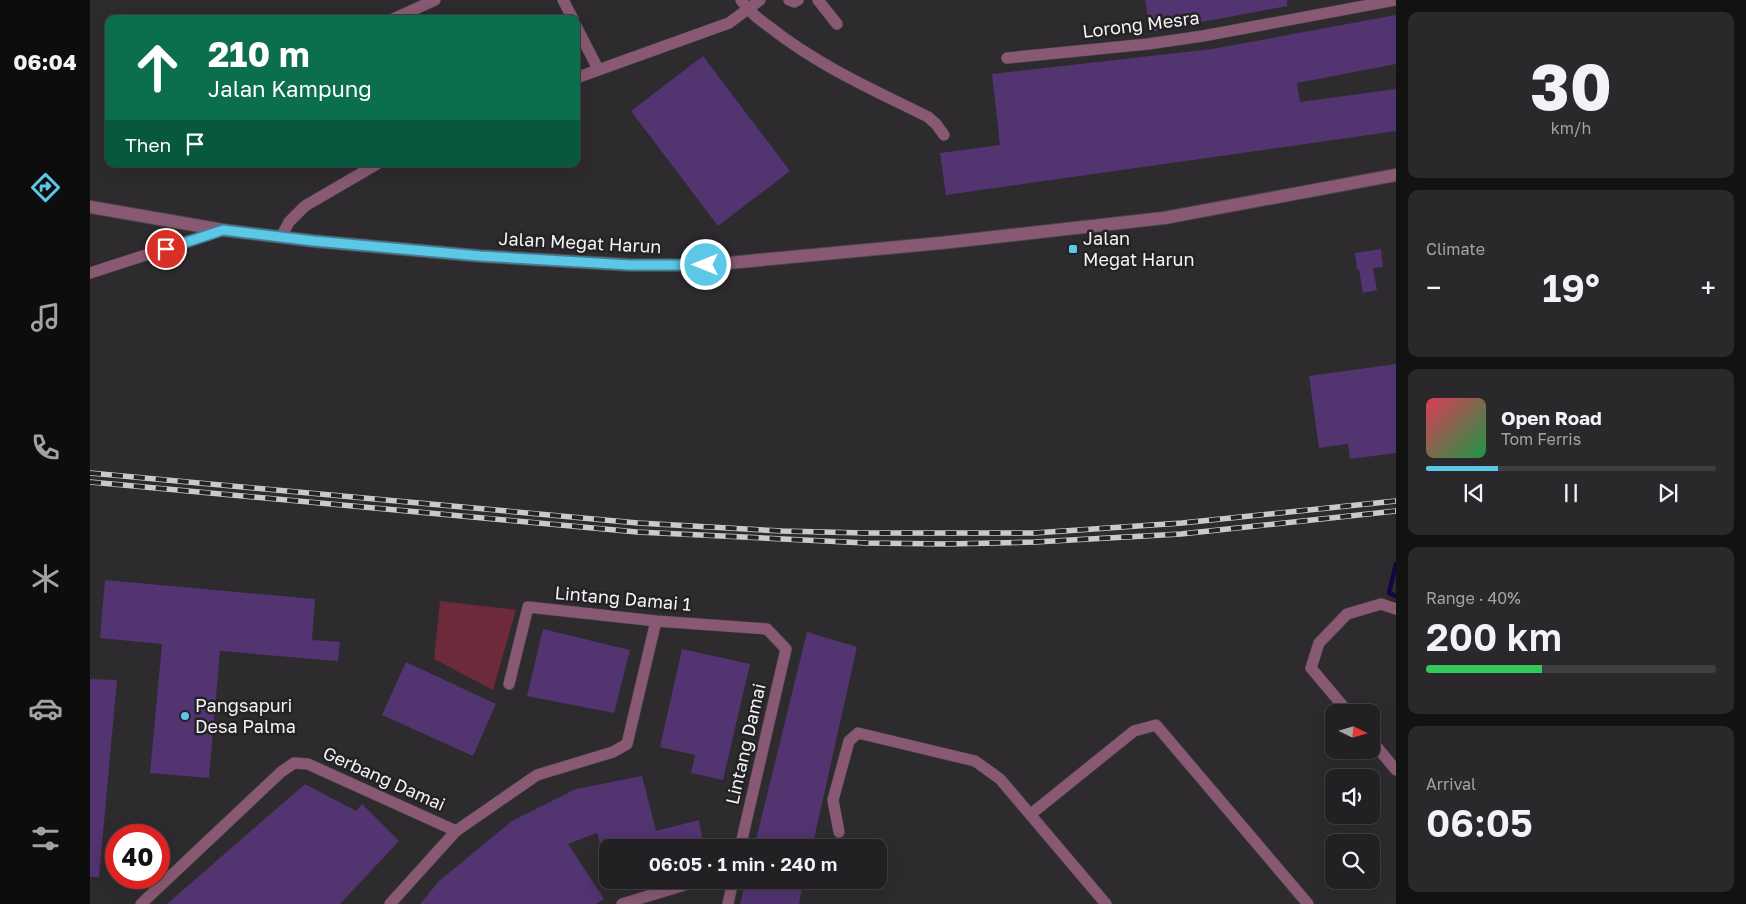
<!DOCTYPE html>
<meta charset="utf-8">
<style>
body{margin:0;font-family:"Golos Text",sans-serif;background:#2a282a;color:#f1f3f6;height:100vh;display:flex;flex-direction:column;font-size:19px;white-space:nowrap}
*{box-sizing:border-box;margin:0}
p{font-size:16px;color:#a2a3a5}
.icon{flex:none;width:28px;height:28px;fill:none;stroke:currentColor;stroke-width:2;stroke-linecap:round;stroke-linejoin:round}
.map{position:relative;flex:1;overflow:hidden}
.sheet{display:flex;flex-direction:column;gap:12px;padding:12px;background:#131213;width:350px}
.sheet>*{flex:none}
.guide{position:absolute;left:15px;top:15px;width:475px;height:152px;border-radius:10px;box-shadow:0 5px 20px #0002,0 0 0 1px #3f3e40;background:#0b6e4f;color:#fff;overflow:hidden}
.needle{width:32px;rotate:95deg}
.controls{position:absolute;left:1235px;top:704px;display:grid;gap:10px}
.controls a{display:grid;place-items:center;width:55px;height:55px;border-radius:10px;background:#222022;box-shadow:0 5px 20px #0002,0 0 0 1px #3f3e40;font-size:25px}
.speed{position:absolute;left:15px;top:824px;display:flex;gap:10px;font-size:25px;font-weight:700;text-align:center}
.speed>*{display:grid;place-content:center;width:65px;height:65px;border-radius:50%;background:#222022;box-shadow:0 5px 20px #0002,0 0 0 1px #3f3e40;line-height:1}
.speed .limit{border:8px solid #d22;background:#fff;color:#111}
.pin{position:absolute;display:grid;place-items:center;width:42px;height:42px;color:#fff;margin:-21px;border:2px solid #fff;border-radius:50%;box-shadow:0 1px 5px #0007}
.me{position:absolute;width:55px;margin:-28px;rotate:270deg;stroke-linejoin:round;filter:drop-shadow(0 0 4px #0008)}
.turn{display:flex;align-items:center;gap:18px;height:105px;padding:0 20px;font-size:22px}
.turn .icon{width:65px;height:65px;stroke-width:2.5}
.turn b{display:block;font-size:35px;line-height:42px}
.then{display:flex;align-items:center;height:48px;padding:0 20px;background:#0003;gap:10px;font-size:19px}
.big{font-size:38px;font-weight:600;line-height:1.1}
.sheet .card{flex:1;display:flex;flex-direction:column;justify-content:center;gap:8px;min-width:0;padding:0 18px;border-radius:10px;background:#2a282a}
.sheet .dial{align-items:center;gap:0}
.dial b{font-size:65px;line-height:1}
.song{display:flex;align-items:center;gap:15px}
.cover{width:60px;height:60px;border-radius:8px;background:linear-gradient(135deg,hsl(350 70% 55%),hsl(140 70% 35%))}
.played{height:5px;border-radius:2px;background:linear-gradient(90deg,#5cc7e7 25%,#3f3e40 25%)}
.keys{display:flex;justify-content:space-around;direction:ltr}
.heat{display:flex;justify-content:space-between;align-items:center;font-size:28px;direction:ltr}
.charge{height:8px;border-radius:4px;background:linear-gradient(90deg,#34c759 40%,#3f3e40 0)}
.trip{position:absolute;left:509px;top:839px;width:288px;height:50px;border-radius:10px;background:#222022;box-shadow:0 5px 20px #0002,0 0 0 1px #3f3e40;font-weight:600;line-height:50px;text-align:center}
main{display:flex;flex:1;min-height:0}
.dock{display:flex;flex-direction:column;width:90px;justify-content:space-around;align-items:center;background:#0e0d0e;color:#a2a3a5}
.dock .icon{width:35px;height:35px}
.dock .on{color:#5cc7e7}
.dock b{font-size:22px;color:#f1f3f6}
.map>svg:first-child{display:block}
.green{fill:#6d2a3a}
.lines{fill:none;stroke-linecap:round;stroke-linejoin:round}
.stream{stroke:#150643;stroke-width:4.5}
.building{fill:#513470}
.minor-casing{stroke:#4a474a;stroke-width:12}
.tertiary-casing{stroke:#4a474a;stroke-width:14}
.minor{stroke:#895973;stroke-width:11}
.tertiary{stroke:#895973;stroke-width:12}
.rail-casing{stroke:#ccc9cc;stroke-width:5.5}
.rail{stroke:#242224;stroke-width:4;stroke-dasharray:11;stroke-linecap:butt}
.route-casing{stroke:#3c8196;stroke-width:12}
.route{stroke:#5cc7e7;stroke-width:9}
.poi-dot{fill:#5cc7e7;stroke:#242224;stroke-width:2}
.labels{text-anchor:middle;stroke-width:5;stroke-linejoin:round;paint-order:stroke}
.street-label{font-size:18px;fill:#f4f2f4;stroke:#242224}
.poi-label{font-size:18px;fill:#f4f2f4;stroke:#242224;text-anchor:start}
</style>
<main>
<nav class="dock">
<b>06:04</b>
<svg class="icon on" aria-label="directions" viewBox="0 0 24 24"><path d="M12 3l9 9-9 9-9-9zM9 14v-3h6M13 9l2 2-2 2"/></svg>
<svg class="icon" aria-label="music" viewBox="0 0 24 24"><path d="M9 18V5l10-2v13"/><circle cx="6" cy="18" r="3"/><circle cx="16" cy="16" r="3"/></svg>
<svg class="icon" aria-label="phone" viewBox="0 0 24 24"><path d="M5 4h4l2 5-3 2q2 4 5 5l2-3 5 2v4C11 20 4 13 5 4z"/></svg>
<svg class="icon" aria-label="climate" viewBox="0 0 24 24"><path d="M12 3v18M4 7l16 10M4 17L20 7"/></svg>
<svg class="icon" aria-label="car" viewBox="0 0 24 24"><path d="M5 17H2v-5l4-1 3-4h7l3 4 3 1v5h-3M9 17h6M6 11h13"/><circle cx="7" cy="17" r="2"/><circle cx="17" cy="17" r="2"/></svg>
<svg class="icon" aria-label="filters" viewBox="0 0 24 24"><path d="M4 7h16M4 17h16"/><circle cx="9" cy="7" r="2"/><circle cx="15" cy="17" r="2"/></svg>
</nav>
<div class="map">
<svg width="1306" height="904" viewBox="0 0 1306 904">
<rect width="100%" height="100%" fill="#2e2b2e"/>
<!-- green -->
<path class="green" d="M350 601 426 610 403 690 344 659Z"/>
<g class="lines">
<!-- stream -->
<path class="stream" d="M1306 564 1299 593 1306 596"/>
</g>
<!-- building -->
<path class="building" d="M1055 0H1197V6L1060 32Z
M1306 15V64L1207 83 1210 102 1306 89V131L856 195 850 153 910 145 902 74 1122 49Z
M613 56 700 171 628 226 541 111Z
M1291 249 1293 267 1283 268 1287 290 1273 293 1269 270H1267L1265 253Z
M1306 364V453L1260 459 1258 444 1229 448 1219 376Z
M15 580 225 599 222 640 250 642 248 661 130 651 119 778 60 773 72 644 10 638Z
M453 629 540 650 524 713 437 696Z
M717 632 767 647 722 848H664Z
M592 649 660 664 633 780 601 773 605 755 570 747Z
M316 662 406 704 383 756 292 715Z
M0 679 27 680 9 877H0Z
M552 776 566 831 609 820 614 848H511L507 833 478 844 514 899 506 904H330L349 881 422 821 486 789Z
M215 784 266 811 272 804 309 841 250 904H77Z
M656 880H714L709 904H650Z"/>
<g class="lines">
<defs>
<path id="minor" d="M473 0 483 19
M651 0C659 12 670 20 681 28 729 66 784 90 838 117L846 124 854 135
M699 0 704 2 708 0
M728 0 747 24
M303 19 345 0
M486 26 508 69
M917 58 1058 44 1113 36 1306 0
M486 78 639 23 670 0
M191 237 199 222 215 206 287 164
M0 273 133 230
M419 684 438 607 566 621 677 629 696 649 650 848
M1258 712 1221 668 1229 643 1257 614 1291 604 1306 609
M1281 740 1306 770
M941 814 1044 731 1066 725 1218 904
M749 832 743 800 759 741 768 733 885 761 910 779 1016 904
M627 880 642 884
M51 904 191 772 204 763 218 764 366 831
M300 904 366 831 447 775 523 752 537 744 566 621
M532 904 611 880
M638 904 643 880"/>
<path id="tertiary" d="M0 207 133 230 223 241 390 256 540 265H617L851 243 1074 218 1306 175"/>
</defs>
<!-- minor casing -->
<use href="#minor" class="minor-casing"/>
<!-- tertiary casing -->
<use href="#tertiary" class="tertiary-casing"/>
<!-- minor -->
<use href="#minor" class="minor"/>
<!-- tertiary -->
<use href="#tertiary" class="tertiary"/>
<defs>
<path id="rail" d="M0 473 548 523 692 531 775 533H944L1092 523 1306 501
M0 482 547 532 776 543 857 544 945 542 1091 534 1306 511"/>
</defs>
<!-- rail casing -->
<use href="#rail" class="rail-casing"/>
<!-- rail -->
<use href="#rail" class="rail"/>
</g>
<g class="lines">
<defs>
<path id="route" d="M76 249 133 230 224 241 390 256 540 265H616"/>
</defs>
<!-- route casing -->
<use href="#route" class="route-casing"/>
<!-- route -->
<use href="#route" class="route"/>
</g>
<!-- markers -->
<g class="poi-dot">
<rect x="978" y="244" width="10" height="10" rx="2.5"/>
<circle cx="95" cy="716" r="5"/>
</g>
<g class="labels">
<!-- street labels -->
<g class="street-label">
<text transform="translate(1051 25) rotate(-7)" y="6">Lorong Mesra</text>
<text transform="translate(490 243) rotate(3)" y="6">Jalan Megat Harun</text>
<text transform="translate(533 599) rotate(5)" y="6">Lintang Damai 1</text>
<text transform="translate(656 744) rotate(-77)" y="6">Lintang Damai</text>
<text transform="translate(294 779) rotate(24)" y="6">Gerbang Damai</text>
</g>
<!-- poi labels -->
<g class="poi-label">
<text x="993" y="245">Jalan<tspan x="993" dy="21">Megat Harun</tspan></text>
<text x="105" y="712">Pangsapuri<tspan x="105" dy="21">Desa Palma</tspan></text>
</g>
</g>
</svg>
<div class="controls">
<a><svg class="needle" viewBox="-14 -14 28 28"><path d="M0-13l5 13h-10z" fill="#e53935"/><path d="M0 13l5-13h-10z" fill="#a2a3a5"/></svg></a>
<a><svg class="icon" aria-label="sound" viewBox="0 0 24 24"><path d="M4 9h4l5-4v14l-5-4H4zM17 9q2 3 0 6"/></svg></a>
<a><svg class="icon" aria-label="search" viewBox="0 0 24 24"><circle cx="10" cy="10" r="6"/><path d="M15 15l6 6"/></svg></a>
</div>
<div class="speed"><div class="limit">40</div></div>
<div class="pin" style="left:76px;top:249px;background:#d93025"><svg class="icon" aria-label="arrive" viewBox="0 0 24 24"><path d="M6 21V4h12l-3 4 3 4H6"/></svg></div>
<svg class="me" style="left:616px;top:265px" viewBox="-20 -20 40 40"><circle r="17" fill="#5cc7e7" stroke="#fff" stroke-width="3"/><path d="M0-11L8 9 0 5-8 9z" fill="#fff"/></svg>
<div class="trip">06:05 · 1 min · 240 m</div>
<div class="guide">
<div class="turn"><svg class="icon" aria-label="ahead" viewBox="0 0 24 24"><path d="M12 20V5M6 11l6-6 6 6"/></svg><div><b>210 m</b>Jalan Kampung</div></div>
<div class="then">Then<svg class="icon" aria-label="arrive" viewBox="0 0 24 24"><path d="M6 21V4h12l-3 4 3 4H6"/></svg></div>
</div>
</div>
<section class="sheet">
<div class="card dial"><b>30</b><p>km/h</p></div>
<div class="card"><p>Climate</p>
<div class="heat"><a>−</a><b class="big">19°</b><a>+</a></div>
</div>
<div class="card">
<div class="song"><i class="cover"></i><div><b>Open Road</b><p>Tom Ferris</p></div></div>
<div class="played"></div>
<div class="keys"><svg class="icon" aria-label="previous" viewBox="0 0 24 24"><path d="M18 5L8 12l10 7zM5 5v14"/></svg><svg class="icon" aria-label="pause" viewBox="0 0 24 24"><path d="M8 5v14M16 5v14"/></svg><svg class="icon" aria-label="next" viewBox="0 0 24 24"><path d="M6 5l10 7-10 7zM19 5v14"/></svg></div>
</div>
<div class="card"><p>Range · 40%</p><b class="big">200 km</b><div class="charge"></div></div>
<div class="card"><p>Arrival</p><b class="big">06:05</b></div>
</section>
</main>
